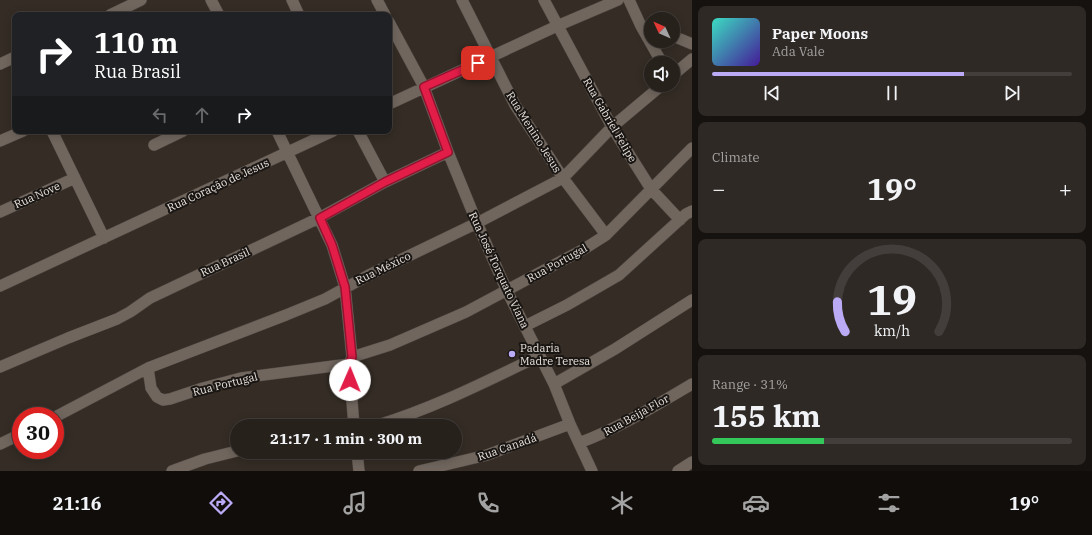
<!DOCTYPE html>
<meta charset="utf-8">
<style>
body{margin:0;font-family:"IBM Plex Serif",serif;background:#2f2925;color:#f1f3f6;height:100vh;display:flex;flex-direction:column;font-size:15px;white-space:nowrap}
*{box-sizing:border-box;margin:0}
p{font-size:13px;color:#a4a3a3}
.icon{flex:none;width:22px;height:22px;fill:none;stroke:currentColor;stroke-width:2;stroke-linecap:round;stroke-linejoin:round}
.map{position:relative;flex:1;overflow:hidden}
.drawer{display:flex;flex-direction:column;gap:6px;padding:6px;background:#15120f;width:400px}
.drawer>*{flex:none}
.guide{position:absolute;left:12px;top:12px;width:380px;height:122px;border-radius:8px;box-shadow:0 2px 10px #0003,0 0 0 1px #433e3b;background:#202124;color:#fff;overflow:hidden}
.needle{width:26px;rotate:314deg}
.tools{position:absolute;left:644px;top:12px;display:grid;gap:8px}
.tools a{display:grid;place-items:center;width:36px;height:36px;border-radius:50%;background:#27211c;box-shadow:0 2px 10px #0003,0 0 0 1px #433e3b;font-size:20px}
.speed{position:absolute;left:12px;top:407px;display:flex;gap:8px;font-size:20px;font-weight:700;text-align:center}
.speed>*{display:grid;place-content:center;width:52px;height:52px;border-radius:50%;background:#27211c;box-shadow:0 2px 10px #0003,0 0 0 1px #433e3b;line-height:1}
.speed .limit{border:6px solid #d22;background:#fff;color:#111}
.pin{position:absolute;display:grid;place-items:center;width:34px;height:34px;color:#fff;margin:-17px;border-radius:8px;box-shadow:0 2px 6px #0006}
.me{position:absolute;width:44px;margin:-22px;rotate:1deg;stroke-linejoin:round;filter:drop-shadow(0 0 3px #0008)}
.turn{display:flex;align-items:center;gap:14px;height:84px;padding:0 16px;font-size:18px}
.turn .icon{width:52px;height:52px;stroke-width:2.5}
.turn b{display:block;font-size:28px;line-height:34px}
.lanes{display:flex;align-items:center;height:38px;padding:0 16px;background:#0003;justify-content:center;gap:20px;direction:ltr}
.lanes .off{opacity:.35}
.big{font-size:30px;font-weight:700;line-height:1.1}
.drawer .card{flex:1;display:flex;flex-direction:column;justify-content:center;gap:6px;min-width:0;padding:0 14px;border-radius:8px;background:#2f2925}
.drawer .dial{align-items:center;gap:0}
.dial svg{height:104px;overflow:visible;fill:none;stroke:#433e3b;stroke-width:7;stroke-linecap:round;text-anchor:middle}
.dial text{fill:#f1f3f6;stroke:none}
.song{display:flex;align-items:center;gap:12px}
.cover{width:48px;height:48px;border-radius:6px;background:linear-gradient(135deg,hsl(170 70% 55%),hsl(260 70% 35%))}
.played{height:4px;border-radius:2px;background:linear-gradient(90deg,#bbaaf6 70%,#433e3b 70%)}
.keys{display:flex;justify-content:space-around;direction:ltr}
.heat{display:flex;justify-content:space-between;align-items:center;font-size:22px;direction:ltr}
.charge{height:6px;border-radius:3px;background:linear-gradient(90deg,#34c759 31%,#433e3b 0)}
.trip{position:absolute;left:230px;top:419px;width:232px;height:40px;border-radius:20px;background:#27211c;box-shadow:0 2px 10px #0003,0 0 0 1px #433e3b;font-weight:700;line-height:40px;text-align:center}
.tabs{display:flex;height:64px;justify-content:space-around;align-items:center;background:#100d0b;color:#a4a3a3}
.tabs .icon{width:28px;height:28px}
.tabs .active{color:#bbaaf6}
.tabs b{font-size:18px;color:#f1f3f6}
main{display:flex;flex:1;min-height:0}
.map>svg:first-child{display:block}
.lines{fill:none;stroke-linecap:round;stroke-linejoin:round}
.minor-casing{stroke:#524a44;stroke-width:12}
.minor{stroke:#70665e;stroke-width:11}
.route-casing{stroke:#92132f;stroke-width:10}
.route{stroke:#e11d48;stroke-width:7}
.poi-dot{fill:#bbaaf6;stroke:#191512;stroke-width:1.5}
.labels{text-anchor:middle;stroke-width:4;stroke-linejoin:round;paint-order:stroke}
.street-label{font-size:11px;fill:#eae4df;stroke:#191512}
.poi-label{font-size:11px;fill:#eae4df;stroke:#191512;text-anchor:start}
</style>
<main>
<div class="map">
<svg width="692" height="471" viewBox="0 0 692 471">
<rect width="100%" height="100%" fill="#342c25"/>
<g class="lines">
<defs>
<path id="minor" d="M211 0 219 15
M292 0 299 15
M377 0 385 15
M462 0 515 105 563 178 606 235
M544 0 612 127 651 189 680 220
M629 0 641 26 662 63
M110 15 141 0
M389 22 424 87 448 152 477 223 507 291 554 384 570 424 592 471
M673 36 692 44
M0 64 15 57
M673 75 692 59
M389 104 557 26 618 0
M52 131 104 238
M277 131 332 245 345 287 352 357 349 364 354 426
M358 131 385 182
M0 141 23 131
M154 145 183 131
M0 212 75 178
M0 286 333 131
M525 326 567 305 619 275 686 214 692 211
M352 357 390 345 466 312 584 249 606 235 692 148
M0 367 68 338 117 319 130 312 150 298 319 218 385 182 448 152
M148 368 151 388 157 397 163 400 170 399 203 388 241 378 349 364
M554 384 615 349 692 300
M55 417 148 368 286 315 325 299 369 275 477 223 563 178 612 127 662 85
M375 426C432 409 485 382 539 356
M579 443C619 428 655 406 692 384
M0 444 21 434
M357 452 359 471
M172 471 205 459 237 451
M419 471 487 455 570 424
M678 471 692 462"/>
</defs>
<!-- minor casing -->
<use href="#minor" class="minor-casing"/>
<!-- minor -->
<use href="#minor" class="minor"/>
</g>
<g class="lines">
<defs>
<path id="route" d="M350 380 349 364 352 357 345 287 332 245 320 218 385 182 448 152 424 87 478 63"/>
</defs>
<!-- route casing -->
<use href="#route" class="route-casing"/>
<!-- route -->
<use href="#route" class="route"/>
</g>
<!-- markers -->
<circle class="poi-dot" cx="512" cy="354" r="4"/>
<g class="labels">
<!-- street labels -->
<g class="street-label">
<text transform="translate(610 120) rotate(60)" y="4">Rua Gabriel Felipe</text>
<text transform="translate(534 132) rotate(58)" y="4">Rua Menino Jesus</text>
<text transform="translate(218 185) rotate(-25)" y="4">Rua Coração de Jesus</text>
<text transform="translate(37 195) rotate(-24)" y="4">Rua Nove</text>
<text transform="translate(225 262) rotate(-25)" y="4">Rua Brasil</text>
<text transform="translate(557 263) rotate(-29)" y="4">Rua Portugal</text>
<text transform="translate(383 268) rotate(-26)" y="4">Rua México</text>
<text transform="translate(499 270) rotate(65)" y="4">Rua José Torquato Viana</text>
<text transform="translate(225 384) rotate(-14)" y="4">Rua Portugal</text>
<text transform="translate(636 415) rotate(-29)" y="4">Rua Beija Flor</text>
<text transform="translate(507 447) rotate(-19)" y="4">Rua Canadá</text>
</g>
<!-- poi labels -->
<g class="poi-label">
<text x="520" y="352">Padaria<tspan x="520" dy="13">Madre Teresa</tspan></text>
</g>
</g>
</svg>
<div class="tools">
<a><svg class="needle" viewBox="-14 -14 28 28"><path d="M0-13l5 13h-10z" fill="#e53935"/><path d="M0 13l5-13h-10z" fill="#a4a3a3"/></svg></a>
<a><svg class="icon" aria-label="sound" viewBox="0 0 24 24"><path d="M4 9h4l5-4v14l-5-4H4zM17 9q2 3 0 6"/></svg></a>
</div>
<div class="speed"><div class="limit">30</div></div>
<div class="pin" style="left:478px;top:63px;background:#d93025"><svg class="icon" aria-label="arrive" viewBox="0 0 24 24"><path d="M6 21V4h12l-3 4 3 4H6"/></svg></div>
<svg class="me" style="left:350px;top:380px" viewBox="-20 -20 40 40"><circle r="19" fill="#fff"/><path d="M0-13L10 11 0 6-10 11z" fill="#e11d48"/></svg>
<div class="trip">21:17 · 1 min · 300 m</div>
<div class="guide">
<div class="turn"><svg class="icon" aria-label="right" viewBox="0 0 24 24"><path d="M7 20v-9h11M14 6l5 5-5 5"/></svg><div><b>110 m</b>Rua Brasil</div></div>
<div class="lanes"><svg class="icon off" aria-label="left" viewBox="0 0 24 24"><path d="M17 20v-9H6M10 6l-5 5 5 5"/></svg><svg class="icon off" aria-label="ahead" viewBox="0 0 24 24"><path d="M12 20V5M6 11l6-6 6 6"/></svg><svg class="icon" aria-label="right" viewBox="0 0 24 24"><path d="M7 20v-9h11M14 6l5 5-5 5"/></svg></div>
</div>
</div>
<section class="drawer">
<div class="card">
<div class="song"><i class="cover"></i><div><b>Paper Moons</b><p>Ada Vale</p></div></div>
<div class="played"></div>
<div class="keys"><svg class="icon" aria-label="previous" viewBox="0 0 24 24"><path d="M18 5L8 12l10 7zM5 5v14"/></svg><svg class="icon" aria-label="pause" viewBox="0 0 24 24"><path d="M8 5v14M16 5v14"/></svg><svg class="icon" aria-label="next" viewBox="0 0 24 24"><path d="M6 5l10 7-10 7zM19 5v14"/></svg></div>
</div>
<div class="card"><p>Climate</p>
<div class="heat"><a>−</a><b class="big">19°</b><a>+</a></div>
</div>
<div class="card dial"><svg viewBox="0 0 100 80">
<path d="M14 69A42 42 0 1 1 86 69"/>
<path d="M14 69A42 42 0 0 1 8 46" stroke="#bbaaf6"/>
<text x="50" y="56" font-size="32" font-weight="700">19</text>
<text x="50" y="72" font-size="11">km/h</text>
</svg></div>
<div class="card"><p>Range · 31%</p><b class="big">155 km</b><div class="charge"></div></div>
</section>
</main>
<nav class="tabs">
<b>21:16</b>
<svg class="icon active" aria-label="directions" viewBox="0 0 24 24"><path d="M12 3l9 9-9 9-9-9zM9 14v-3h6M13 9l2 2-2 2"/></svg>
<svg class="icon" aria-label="music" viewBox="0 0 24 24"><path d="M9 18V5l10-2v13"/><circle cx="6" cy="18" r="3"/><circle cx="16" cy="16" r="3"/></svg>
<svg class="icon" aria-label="phone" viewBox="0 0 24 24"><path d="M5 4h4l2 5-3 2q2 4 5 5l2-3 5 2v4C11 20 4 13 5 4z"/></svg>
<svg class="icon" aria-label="climate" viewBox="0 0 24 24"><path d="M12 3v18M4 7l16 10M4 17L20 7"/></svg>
<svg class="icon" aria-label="car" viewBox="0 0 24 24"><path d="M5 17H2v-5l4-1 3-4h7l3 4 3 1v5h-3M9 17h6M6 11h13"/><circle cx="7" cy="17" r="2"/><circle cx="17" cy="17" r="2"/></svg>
<svg class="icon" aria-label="filters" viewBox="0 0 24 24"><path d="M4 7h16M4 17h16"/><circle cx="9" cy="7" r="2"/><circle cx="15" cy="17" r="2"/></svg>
<b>19°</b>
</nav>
